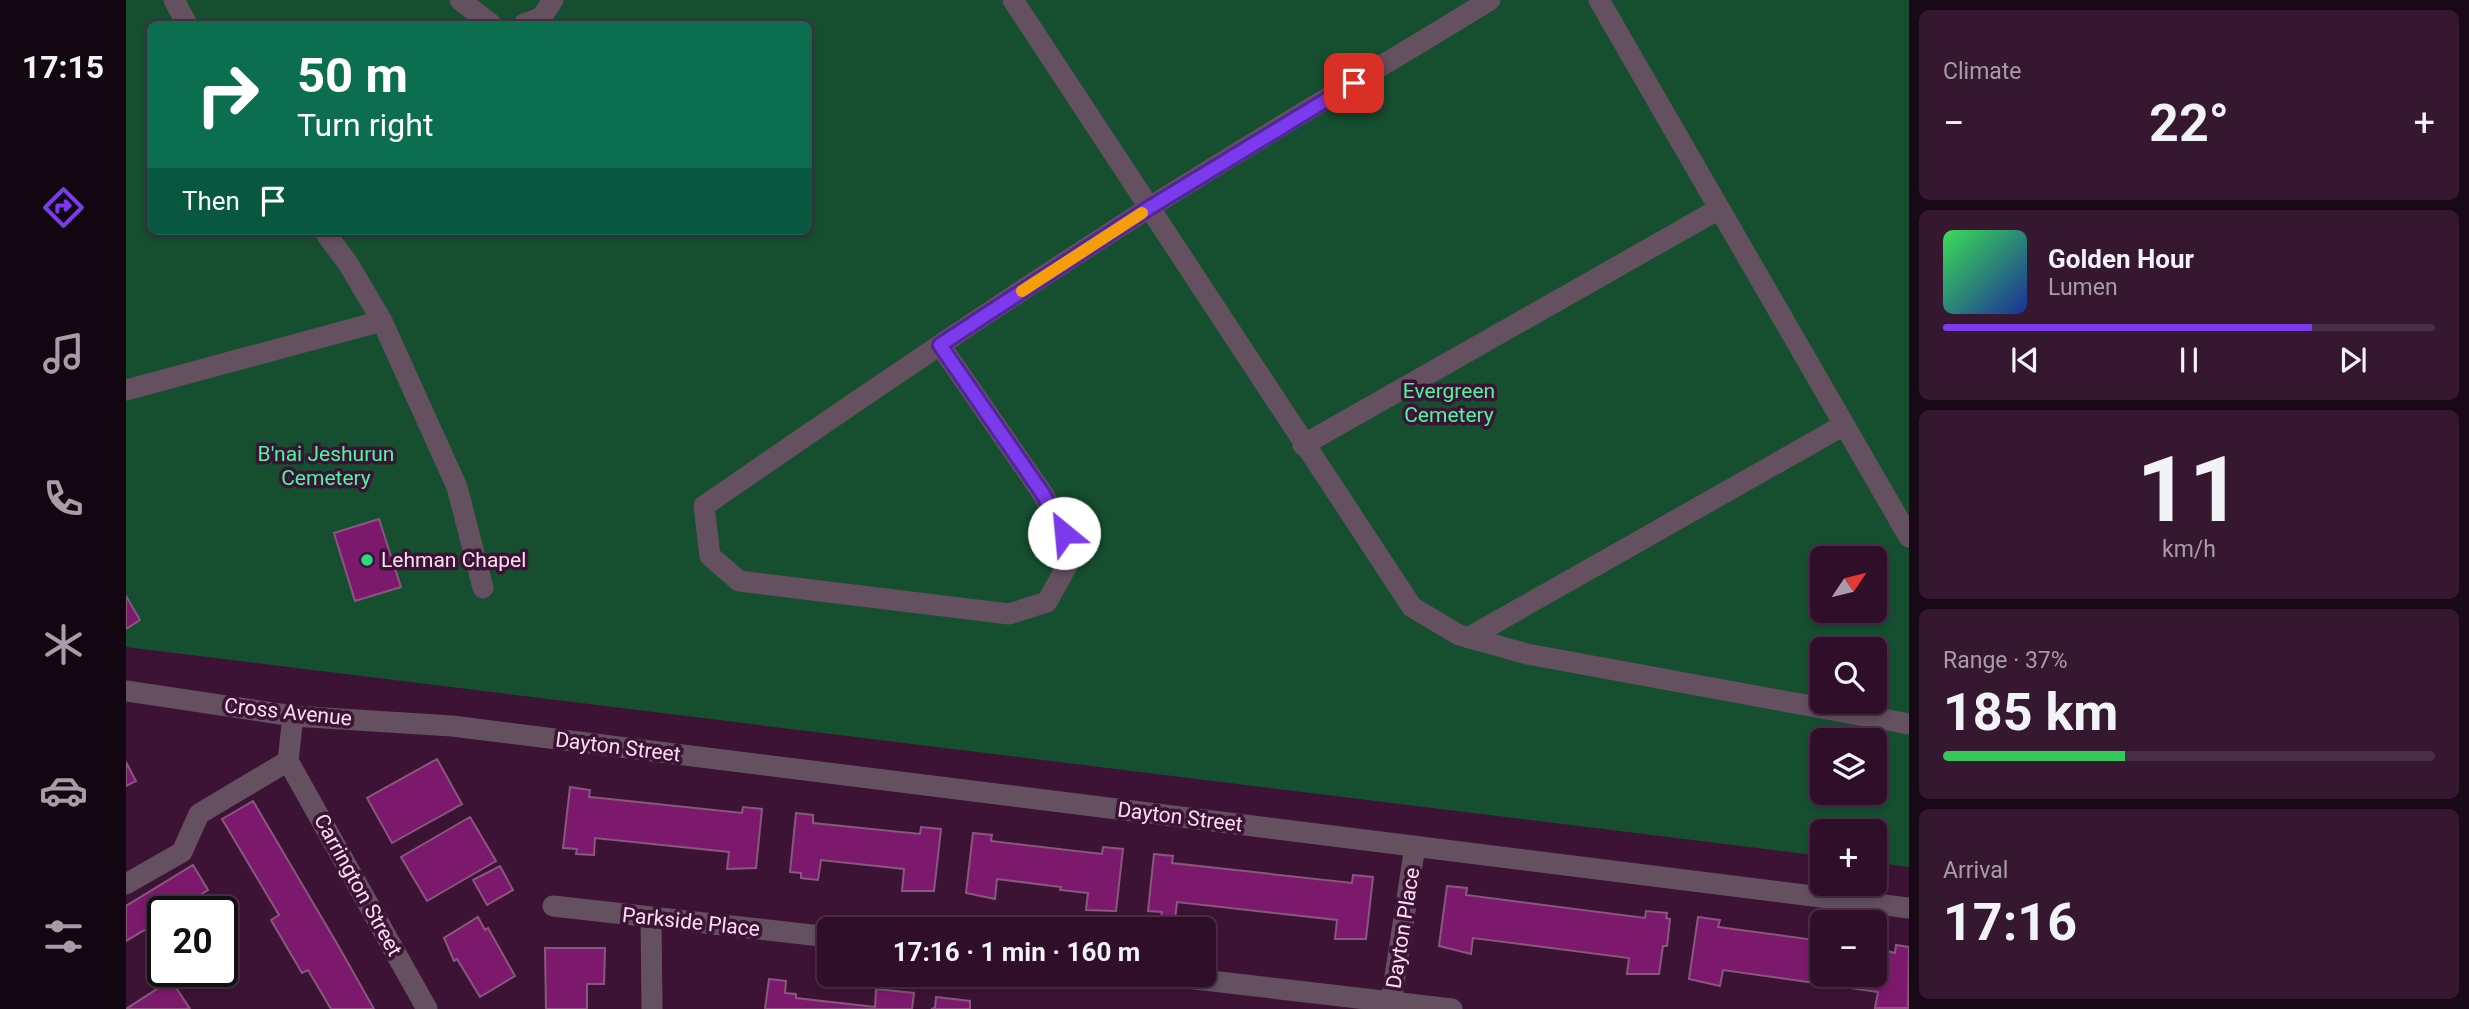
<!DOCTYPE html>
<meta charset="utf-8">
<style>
body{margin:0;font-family:Roboto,sans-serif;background:#361730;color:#f1f3f6;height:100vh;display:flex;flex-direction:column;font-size:26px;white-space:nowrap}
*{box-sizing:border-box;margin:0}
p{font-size:23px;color:#a79ca8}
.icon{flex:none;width:38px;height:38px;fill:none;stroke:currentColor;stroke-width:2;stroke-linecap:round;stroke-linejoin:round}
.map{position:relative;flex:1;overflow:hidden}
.drawer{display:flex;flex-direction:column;gap:10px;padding:10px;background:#190816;width:560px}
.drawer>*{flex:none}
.hud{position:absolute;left:21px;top:21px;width:665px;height:214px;border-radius:10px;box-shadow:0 4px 10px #0003,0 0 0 2px #492e45;background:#0b6e4f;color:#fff;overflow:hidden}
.needle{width:46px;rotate:55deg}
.controls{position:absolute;left:1684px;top:546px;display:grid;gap:14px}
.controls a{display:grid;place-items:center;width:77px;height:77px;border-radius:10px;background:#2e0e28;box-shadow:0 4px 10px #0003,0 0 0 2px #492e45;font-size:35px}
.speed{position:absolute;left:21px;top:896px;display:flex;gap:14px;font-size:35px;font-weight:700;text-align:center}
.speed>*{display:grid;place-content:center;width:91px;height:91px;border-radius:50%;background:#2e0e28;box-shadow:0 4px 10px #0003,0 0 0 2px #492e45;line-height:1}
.speed .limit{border:4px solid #111;border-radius:10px;background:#fff;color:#111}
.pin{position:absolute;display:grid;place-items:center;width:60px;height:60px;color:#fff;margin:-30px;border-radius:14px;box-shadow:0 4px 10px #0006}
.me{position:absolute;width:77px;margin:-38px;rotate:332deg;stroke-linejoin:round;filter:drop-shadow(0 0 5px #0008)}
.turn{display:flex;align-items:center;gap:24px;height:147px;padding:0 35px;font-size:32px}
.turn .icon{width:91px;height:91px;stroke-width:2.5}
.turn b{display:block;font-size:49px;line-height:60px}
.then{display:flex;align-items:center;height:66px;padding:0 35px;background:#0003;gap:14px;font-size:26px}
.big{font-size:52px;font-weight:700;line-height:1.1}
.drawer .widget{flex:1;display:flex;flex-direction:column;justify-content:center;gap:10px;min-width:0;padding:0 24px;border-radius:10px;background:#361730}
.drawer .dial{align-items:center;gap:0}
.dial b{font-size:91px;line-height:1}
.song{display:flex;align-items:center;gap:21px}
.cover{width:84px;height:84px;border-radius:10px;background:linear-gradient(135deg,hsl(130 70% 55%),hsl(230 70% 35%))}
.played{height:7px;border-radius:4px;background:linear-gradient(90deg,#7c3aed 75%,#492e45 75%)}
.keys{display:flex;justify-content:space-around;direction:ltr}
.heat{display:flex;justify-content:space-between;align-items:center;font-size:38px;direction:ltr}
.charge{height:10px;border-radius:5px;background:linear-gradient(90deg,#34c759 37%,#492e45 0)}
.trip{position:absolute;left:691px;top:917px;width:399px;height:70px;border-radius:10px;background:#2e0e28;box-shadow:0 4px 10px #0003,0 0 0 2px #492e45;font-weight:700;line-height:70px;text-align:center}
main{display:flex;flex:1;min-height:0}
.dock{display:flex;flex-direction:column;width:126px;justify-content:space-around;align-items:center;background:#120610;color:#a79ca8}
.dock .icon{width:49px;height:49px}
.dock .selected{color:#7c3aed}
.dock b{font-size:32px;color:#f1f3f6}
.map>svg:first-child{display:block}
.green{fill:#154f30;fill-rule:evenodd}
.building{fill:#7d196d;stroke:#87587c;stroke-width:2}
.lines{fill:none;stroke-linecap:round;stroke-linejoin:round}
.minor{stroke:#64505f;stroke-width:21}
.route-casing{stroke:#51269a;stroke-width:18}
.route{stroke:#7c3aed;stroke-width:12}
.slow{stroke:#f59e0b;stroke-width:12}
.poi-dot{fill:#2ad884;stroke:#3d1335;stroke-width:2.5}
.labels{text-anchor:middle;stroke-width:7;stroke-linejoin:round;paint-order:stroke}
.park-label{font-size:21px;fill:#46fa9e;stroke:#3d1335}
.poi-label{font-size:21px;fill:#f9ddf1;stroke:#3d1335;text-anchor:start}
.street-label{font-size:21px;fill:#f9ddf1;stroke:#3d1335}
</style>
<main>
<nav class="dock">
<b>17:15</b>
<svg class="icon selected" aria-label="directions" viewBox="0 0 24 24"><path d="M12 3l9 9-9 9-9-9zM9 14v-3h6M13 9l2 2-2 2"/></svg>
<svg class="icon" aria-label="music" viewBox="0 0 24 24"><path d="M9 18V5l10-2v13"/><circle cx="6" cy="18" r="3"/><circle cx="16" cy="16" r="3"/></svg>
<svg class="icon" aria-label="phone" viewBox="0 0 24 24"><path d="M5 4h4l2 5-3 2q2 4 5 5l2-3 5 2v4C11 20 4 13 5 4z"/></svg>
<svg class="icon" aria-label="climate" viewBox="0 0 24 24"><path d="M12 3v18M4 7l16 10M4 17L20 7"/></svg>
<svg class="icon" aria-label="car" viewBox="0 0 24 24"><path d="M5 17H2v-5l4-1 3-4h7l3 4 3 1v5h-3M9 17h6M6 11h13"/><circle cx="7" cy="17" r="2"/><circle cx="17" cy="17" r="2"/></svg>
<svg class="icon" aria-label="filters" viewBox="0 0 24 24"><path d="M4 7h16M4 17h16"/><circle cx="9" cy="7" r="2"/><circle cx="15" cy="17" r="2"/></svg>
</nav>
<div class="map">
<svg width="1783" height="1009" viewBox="0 0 1783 1009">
<rect width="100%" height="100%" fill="#3d1335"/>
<!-- green -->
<path class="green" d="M0 0H1783V867L1748 862V831H1696V856L0 647ZM24 24H682V231H24ZM1696 558H1748V611H1696ZM1696 649H1748V702H1696ZM1696 740H1748V793H1696Z"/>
<!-- building -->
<path class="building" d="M253 519 275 587 229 601 208 533Z
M0 596 14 620 0 629Z
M311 759 336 804 266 843 241 798Z
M0 762 10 781 0 786Z
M444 787 464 790 463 797 474 798 616 813 617 807 636 809 630 868 601 869 603 852 469 838 468 855 450 854 451 849 437 848Z
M127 801 213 947 248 1009H205L182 970 176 973 145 920 153 915 96 819Z
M670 813 687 815V823L794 834 795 827 815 829 808 891H776L778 869 695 860 692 880 675 878V873L664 872Z
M344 817 370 861 301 901 275 857Z
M847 833 866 835 865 841 976 854 977 847 997 849 990 911 960 910 962 893 934 890 935 887 871 879 869 899 840 893Z
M1028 854 1047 856 1046 863 1226 883 1227 875 1247 877 1240 939H1209L1211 920 1051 902 1049 920 1035 919 1036 912 1022 911Z
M67 865 82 890 48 912H37V919L0 941V906Z
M374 866 387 890 361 905 347 880Z
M1321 886 1341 888 1340 895 1519 918 1520 911 1541 913 1540 918 1544 919 1541 946H1537L1533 974H1501L1503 958 1347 938 1345 954 1313 946Z
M352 917 359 930 362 928 389 976 354 997 331 959 328 961 318 938Z
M1572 917 1594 920 1592 927 1696 941V975H1748V948L1769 953 1770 945 1783 947 1782 1008H1749L1752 992 1597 970 1594 986 1563 979Z
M419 948H479L478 984H461V1009H420Z
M643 979 660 981 659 993 670 994V998L749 1007 750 989 788 993 786 1009H639Z
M45 980 64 1009H0Z
M810 997 844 1001V1009H805L809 1008Z"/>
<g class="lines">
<!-- minor -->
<path class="minor" d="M48 0 61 24
M334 0 365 24
M887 0 1286 607 1333 635 1401 654 1783 724
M1473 0 1783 537
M398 24 415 18 427 0
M198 231 223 265 256 321 331 487 357 588
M814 345 917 494 948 553 921 602 883 614 613 581 584 556 578 506C724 405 871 305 1021 209 1134 137 1250 70 1364 0
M0 390 256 321
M1177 445 1593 209
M1342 638 1718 425
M0 691 167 716 326 726 1783 908
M162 761 301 1009
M0 884 56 852 73 814 162 761 167 716
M427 906 704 937
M525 917 526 1009
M1034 975 1326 1009
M1264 1009 1289 846"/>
</g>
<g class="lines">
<defs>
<path id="route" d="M938 533 917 494 814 345 1023 208 1228 83"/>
</defs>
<!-- route casing -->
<use href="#route" class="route-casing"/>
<!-- route -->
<use href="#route" class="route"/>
<!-- slow -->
<path class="slow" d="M896 291 1016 213"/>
</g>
<!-- markers -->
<circle class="poi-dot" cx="241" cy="560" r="7"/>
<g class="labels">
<!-- park labels -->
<g class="park-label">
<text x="1323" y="398">Evergreen<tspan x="1323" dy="24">Cemetery</tspan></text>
<text x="200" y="461">B'nai Jeshurun<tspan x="200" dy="24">Cemetery</tspan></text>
</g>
<!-- poi labels -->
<g class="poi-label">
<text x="255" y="567">Lehman Chapel</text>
</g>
<!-- street labels -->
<g class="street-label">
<text transform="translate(162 712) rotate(6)" y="7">Cross Avenue</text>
<text transform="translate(492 747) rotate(7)" y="7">Dayton Street</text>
<text transform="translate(1054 817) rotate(7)" y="7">Dayton Street</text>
<text transform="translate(232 885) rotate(61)" y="7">Carrington Street</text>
<text transform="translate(565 922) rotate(6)" y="7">Parkside Place</text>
<text transform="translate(1277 928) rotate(-81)" y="7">Dayton Place</text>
</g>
</g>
</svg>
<div class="controls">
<a><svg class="needle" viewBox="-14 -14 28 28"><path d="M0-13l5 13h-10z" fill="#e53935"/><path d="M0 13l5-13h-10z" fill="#a79ca8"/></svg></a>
<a><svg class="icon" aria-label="search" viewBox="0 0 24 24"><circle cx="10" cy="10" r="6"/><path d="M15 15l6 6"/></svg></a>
<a><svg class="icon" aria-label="layers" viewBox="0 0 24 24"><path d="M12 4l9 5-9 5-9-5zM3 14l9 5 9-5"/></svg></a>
<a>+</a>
<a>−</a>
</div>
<div class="speed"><div class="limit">20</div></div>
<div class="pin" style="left:1228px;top:83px;background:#d93025"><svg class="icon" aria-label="arrive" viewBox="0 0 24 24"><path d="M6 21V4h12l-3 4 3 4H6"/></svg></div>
<svg class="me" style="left:938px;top:533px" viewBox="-20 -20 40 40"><circle r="19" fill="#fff"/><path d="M0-13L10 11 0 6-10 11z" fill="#7c3aed"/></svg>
<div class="trip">17:16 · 1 min · 160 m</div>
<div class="hud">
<div class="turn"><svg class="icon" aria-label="right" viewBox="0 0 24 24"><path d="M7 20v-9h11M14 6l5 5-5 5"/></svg><div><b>50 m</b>Turn right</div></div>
<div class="then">Then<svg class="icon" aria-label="arrive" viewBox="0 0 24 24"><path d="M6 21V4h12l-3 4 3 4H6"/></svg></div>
</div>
</div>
<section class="drawer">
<div class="widget"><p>Climate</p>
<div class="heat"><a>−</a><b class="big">22°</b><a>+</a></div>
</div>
<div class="widget">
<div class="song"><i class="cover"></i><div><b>Golden Hour</b><p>Lumen</p></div></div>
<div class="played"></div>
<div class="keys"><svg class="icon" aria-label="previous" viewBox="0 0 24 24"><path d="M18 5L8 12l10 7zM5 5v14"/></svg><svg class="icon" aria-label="pause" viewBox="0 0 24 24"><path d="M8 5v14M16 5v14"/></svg><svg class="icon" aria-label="next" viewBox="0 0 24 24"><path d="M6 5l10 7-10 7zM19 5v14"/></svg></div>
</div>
<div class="widget dial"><b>11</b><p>km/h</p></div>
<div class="widget"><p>Range · 37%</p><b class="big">185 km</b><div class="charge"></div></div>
<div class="widget"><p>Arrival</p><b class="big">17:16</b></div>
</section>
</main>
